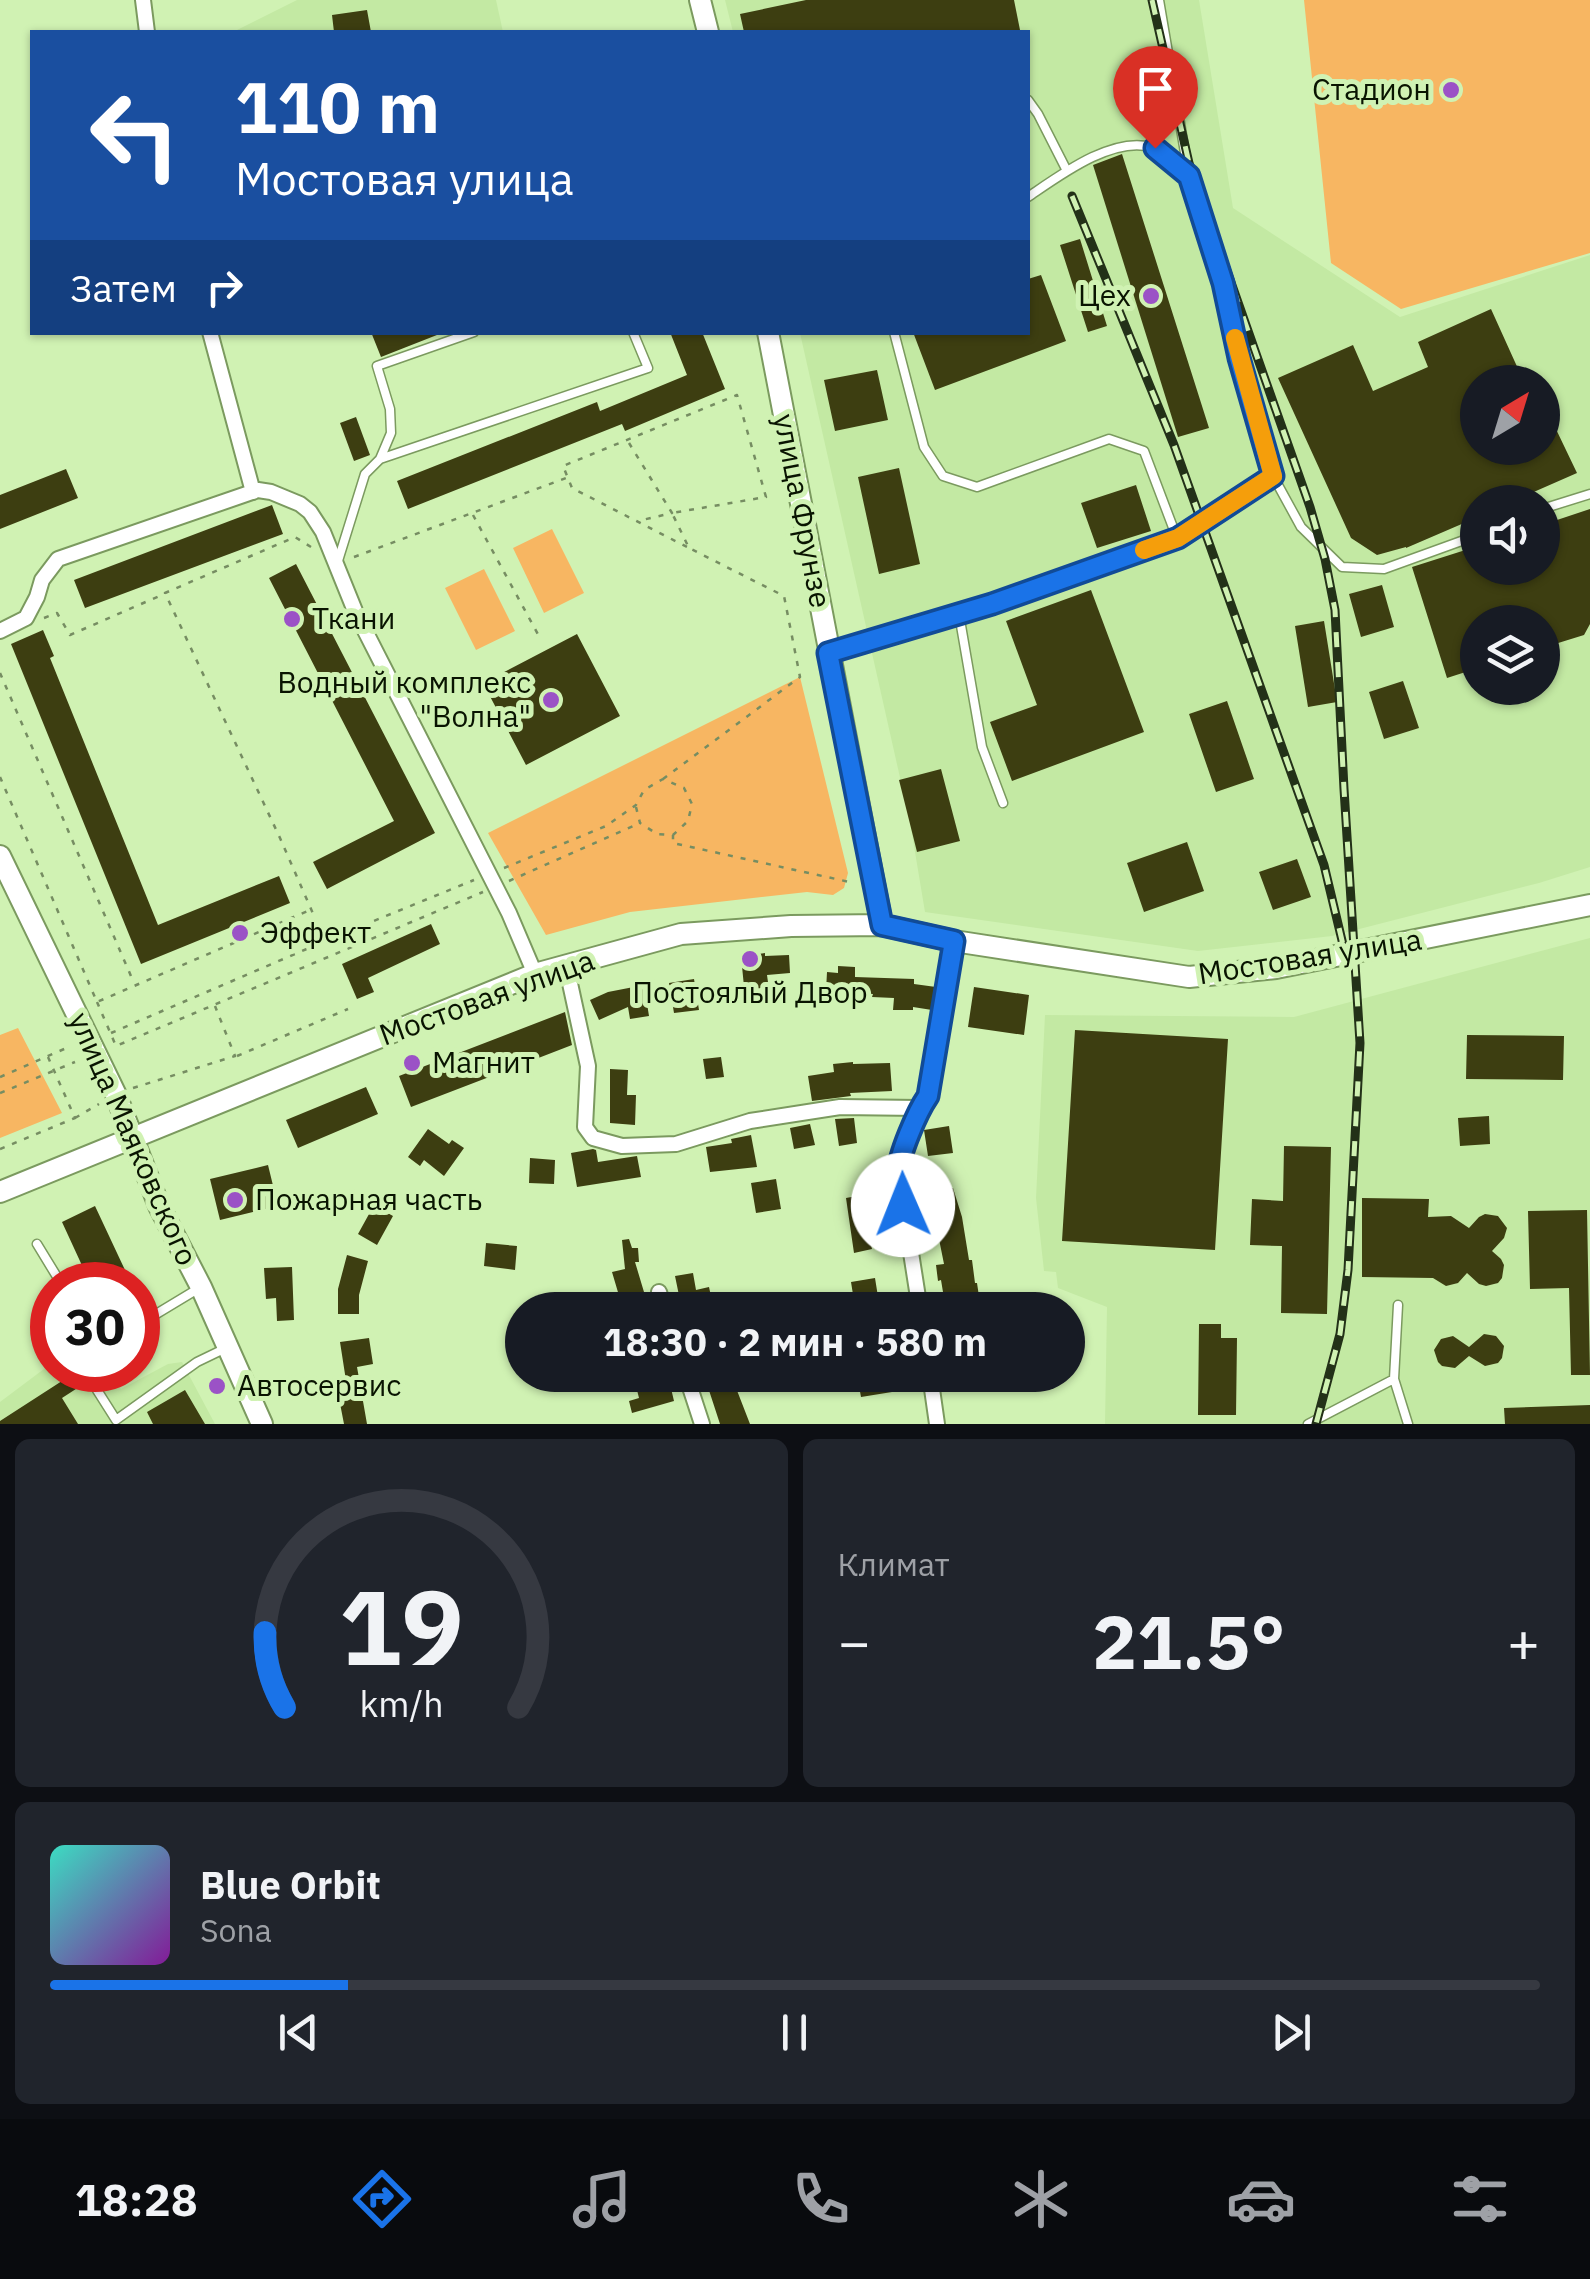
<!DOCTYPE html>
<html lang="ru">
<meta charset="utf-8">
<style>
body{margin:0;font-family:"IBM Plex Sans",sans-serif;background:#20242c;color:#f1f3f6;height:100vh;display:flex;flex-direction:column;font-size:38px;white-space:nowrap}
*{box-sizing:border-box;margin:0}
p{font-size:32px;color:#9ea1a6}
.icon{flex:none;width:55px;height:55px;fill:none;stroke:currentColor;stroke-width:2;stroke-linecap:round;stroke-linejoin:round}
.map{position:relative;height:1424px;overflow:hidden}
.panel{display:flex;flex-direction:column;gap:15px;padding:15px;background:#0d0f14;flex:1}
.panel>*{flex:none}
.hud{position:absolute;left:30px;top:30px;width:1000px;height:305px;border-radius:0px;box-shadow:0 2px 8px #0004;background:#1a4fa0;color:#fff;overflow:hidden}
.needle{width:65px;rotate:38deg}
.buttons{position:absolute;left:1460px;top:365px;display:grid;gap:20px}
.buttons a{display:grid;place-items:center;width:100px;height:100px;border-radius:50%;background:#171b24;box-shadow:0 2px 8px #0004;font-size:50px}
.speed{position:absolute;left:30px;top:1262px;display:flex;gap:20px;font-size:50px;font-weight:700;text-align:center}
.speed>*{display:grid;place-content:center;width:130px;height:130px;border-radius:50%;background:#171b24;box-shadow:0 2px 8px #0004;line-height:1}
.speed .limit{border:15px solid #d22;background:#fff;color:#111}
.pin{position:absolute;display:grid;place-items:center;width:85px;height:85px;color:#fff;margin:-102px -42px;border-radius:50% 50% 50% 0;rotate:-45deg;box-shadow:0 0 10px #0007}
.pin .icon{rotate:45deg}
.me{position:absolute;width:110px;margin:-55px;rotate:359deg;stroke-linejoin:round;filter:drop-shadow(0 0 8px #0008)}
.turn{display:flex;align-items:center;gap:35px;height:210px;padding:0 40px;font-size:45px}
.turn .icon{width:130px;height:130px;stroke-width:2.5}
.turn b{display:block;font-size:70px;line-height:85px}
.then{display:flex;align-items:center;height:95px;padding:0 40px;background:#0003;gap:20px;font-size:38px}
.big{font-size:75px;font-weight:700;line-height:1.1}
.panel .tile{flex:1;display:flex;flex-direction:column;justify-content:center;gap:15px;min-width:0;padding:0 35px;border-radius:15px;background:#20242c}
.panel .dial{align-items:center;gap:0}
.dial svg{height:260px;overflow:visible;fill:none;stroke:#363941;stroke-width:7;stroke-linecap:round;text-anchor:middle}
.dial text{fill:#f1f3f6;stroke:none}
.song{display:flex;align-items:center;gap:30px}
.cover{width:120px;height:120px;border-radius:15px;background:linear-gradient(135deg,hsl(170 70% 55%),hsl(290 70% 35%))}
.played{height:10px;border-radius:5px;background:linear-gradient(90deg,#1a73e8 20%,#363941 20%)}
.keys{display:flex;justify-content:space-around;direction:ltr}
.heat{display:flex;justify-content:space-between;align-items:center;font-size:55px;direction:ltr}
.panel .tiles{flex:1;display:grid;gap:15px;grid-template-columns:1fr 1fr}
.tile:last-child{grid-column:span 2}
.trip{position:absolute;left:505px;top:1292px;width:580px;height:100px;border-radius:50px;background:#171b24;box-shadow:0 2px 8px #0004;font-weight:700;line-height:100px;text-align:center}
.dock{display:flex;height:160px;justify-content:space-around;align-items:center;background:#090b0e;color:#9ea1a6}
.dock .icon{width:70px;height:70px}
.dock .current{color:#1a73e8}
.dock b{font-size:45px;color:#f1f3f6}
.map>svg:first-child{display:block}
.built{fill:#c3e9a3;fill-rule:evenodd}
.green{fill:#f7b662}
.building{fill:#3d3e11}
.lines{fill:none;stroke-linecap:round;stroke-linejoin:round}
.lane-casing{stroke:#7b9a5f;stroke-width:11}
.street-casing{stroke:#7b9a5f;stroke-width:18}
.secondary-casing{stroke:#7b9a5f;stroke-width:24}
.path{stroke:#768d62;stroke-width:2.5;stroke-dasharray:5 8;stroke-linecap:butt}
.lane{stroke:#fff;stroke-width:8}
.street{stroke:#fff;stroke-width:14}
.secondary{stroke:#fff;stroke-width:20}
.rail-casing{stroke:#233118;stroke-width:9}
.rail{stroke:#d0f2b3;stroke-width:5;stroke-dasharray:15;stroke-linecap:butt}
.route-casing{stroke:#114b97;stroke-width:25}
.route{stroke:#1a73e8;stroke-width:18}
.slow{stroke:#f59e0b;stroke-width:18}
.poi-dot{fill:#9b52c6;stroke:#d0f2b3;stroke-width:4}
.labels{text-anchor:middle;stroke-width:10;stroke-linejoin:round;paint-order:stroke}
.poi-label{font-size:30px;fill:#091401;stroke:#d0f2b3;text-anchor:start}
.street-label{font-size:30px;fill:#091401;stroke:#d0f2b3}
</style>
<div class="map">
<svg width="1590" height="1424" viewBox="0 0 1590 1424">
<rect width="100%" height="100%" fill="#d0f2b3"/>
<!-- built -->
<path class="built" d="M297 0H496L503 32H233Z
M725 0H1199L1233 208 1400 317 1590 255V867L1539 883 1332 936 1198 951 925 912 910 822 800 333 1028 332V32H733ZM1478 382H1542V448H1478ZM1478 502H1542V568H1478ZM1478 622H1542V688H1478Z
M1590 938V1424H1105L1107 1307 1058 1288 1056 1272 1044 1271 1036 1198 1045 1015 1294 1017Z
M182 1362 215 1424H0V1402L52 1363V1370H106L121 1389 168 1364Z"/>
<!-- green -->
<path class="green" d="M1304 0H1590V253L1401 309 1331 263Z
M552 529 584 593 544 613 513 548Z
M484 569 515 631 476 650 445 588Z
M800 677 848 873 844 888 833 895 807 892 630 912 546 935 488 833Z
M18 1028 62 1113 0 1138V1035Z"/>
<!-- building -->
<path class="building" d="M806 0H1014L1020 30 1009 32H744L740 14Z
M367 10 371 32H334L332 15Z
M1122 154 1209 428 1178 437 1093 165Z
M1080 239 1107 326 1088 332 1060 245Z
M1041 275 1066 341 935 390 913 332H1028V279Z
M1491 309 1524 382H1478V448H1542V400L1577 473 1511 502H1478V517L1406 548V547L1377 555 1351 538 1278 378 1353 345 1373 391 1428 367 1418 342Z
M371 332H441L442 333 381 357Z
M670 332H702L725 389 625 431 622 424 408 509 397 481 597 402 600 411 687 375Z
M877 370 888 420 835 431 824 380Z
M356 417 370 455 354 461 340 423Z
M899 468 920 564 879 574 858 477Z
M66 469 78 498 0 529V495Z
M1136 485 1151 531 1097 548 1081 503Z
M272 505 283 534 85 608 74 580Z
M1590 509V624L1584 635 1542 648V622H1478V668L1447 678 1412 567 1478 546V568H1542V525Z
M296 564 435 833 327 889 313 862 394 821 269 578Z
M1382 585 1394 627 1361 637 1349 594Z
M1091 590 1144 732 1012 781 990 722 1037 705 1006 621Z
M1324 621 1337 702 1308 707 1295 626Z
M43 630 54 656 50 658 158 925 279 876 290 903 141 964 11 644Z
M577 634 620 716 526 765 483 683Z
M1403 681 1419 728 1384 739 1369 692Z
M1227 701 1254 779 1216 792 1189 714Z
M941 769 960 841 917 852 899 780Z
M1187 842 1204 891 1144 912 1127 863Z
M1297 859 1311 897 1273 910 1259 872Z
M431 924 440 944 368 978 374 992 357 999 342 964Z
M765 953V956L789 955 790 973 767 975 771 1004 746 1007 741 956Z
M838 966 855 967V977L914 979V984L936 987 932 1010 913 1007V1010H893L894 998 872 997 873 994 826 991 827 972 838 973Z
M694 979 699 1010 674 1013 669 983Z
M644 985 649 1016 630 1019 628 1007 599 1020 590 1000 608 992Z
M974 987 1029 995 1024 1035 968 1027Z
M565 1012 572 1045 411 1107 399 1076Z
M1075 1030 1228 1039 1215 1250 1062 1241Z
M1467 1035 1564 1036 1563 1080 1466 1079Z
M721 1057 724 1077 706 1079 703 1059Z
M853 1062V1064L890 1063 892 1091 850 1093 851 1096 812 1101 808 1076 834 1072 833 1064Z
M610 1069 628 1070 627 1095H636L635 1125 610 1123Z
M366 1087 378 1114 298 1148 286 1120Z
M1489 1116 1490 1144 1460 1146 1458 1118Z
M854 1118 857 1143 839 1146 835 1119Z
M810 1124 815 1145 794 1149 790 1128Z
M949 1126 953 1153 928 1156 924 1130Z
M428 1129 449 1144 452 1140 464 1148 444 1176 424 1160 420 1166 408 1157Z
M751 1135 757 1167 710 1172 706 1147 732 1143 731 1139Z
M1284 1146 1331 1147 1327 1314 1281 1313 1282 1246 1250 1245 1252 1199 1283 1201Z
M593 1149 596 1150 598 1162 637 1156 641 1177 577 1187 571 1153Z
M530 1158 555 1160 554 1184 529 1183Z
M268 1165 278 1206 220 1220 210 1179Z
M776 1179 781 1209 756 1213 751 1183Z
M953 1188 962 1217 969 1260H972L975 1283H977L981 1310H946L941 1280 938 1281 936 1265 944 1264 930 1194Z
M868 1194 873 1223 866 1224 872 1249 854 1253 846 1198Z
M1362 1198 1429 1199 1428 1217 1451 1216 1469 1228 1479 1217 1485 1214 1498 1216 1507 1228 1504 1238 1492 1251 1501 1259 1504 1265 1502 1278 1498 1283 1486 1286 1479 1284 1467 1273 1458 1283 1446 1286 1433 1278 1362 1277Z
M374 1205 393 1216 377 1245 358 1234Z
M95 1206 132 1285H91L62 1222Z
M1587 1210 1590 1375H1571L1569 1288 1530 1289 1528 1211Z
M629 1239 632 1248H638L639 1262H635L644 1292 620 1299 612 1272 625 1269 622 1240Z
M486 1243 517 1246 515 1270 484 1266Z
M347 1255 368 1261 359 1295V1314H338V1289Z
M292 1267 294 1320 277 1321 276 1298 266 1299 264 1268Z
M693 1273 696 1290 709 1287 714 1310H682L675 1276Z
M875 1278 879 1303 855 1307 851 1282Z
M1199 1324H1221V1338H1237L1236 1415H1198Z
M1484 1334 1496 1336 1504 1346 1502 1358 1498 1363 1485 1366 1469 1356 1455 1368 1442 1366 1438 1362 1434 1350 1441 1339 1453 1336 1469 1347Z
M369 1338 373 1364 357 1367 367 1424H344L337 1388 347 1387 340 1342Z
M79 1370H99L96 1376 62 1398 78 1424H0V1421Z
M704 1375H731L750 1424H720Z
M857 1375H889L892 1392 861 1397Z
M669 1380 674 1401 632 1413 629 1401 639 1398 637 1390Z
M185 1390 205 1424H153L147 1412Z
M1590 1405V1424H1505L1504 1408Z"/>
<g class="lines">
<defs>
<path id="lane" d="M1028 100 1038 114 1067 171
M1028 197C1059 176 1112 136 1151 147 1165 151 1178 167 1189 176
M894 332 924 447 943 476 977 487 1109 439 1144 451 1177 538
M380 459 648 368 633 332
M1273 476 1301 527 1342 567 1384 569 1478 535
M1542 509 1590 494
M337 564 365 474 380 459 391 433 390 409 377 366 474 332
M959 614 982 747 1003 803
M833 652 992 605 1177 538 1273 476 1239 358 1223 283 1189 176 1159 0
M37 1244 62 1285
M138 1325 201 1287
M108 1370 97 1390 116 1420 197 1362 226 1348
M1394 1379 1408 1424
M1308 1424 1394 1379 1398 1305"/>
<path id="street" d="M143 0 147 32
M210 332 253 492
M0 631 26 618 37 597 42 580 58 559 258 490 271 492 300 504 310 512 323 532 355 611 509 913 535 974
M566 965 588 1066 585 1127 593 1138 622 1146 676 1144 750 1121 840 1107 919 1108
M659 1292 665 1310
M920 1310 898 1170 919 1108 928 1097 954 941
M686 1375 702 1424
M930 1375 937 1424"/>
<path id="secondary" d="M700 0 708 32
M768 332 882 925
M0 856 116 1095 159 1206 201 1287 262 1424
M0 1192 535 974 681 934 791 926 882 925 954 941 1189 977 1276 968 1590 905"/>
</defs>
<!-- lane casing -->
<use href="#lane" class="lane-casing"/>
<!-- street casing -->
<use href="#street" class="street-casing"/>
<!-- secondary casing -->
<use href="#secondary" class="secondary-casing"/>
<!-- path -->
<path class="path" d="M629 443 672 513 638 521
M473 515 540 638
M311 547 295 537 165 593 280 838 325 941
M354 557 566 478
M44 618 57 613 70 635 164 594
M0 673 134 983
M0 777 97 1002 310 910
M663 779 800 677 784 596 689 548 672 513 766 497 737 395 563 466 572 488 689 548
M636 807 640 823 657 834 673 835V843L854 883
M504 868 606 826 636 805 644 790 663 779 684 788 692 804 688 821 673 835
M509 881 640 823
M97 1002 116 1046 483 892
M111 1033 337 936 474 880
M237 1056 348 1009
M0 1077 71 1046
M133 1088 235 1056 215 1006
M0 1093 75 1062
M75 1118 99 1104
M0 1149 75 1118 48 1057"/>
<!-- lane -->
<use href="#lane" class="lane"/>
<!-- street -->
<use href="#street" class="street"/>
<!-- secondary -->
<use href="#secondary" class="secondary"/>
<defs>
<path id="rail" d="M1152 0 1189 163 1310 507 1325 559 1335 610 1344 789 1360 1043 1348 1270 1340 1334 1316 1424
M1072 196 1174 445 1324 865 1345 953"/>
</defs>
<!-- rail casing -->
<use href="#rail" class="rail-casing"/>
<!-- rail -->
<use href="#rail" class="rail"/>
</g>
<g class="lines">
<defs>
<path id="route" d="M903 1205C902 1195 898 1183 898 1173 899 1154 917 1112 928 1096L954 941 882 925 828 653 992 604 1178 538 1273 476 1239 358 1223 283 1189 176 1155 148"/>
</defs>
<!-- route casing -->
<use href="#route" class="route-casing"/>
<!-- route -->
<use href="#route" class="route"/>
<!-- slow -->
<path class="slow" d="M1144 550 1178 538 1273 476 1235 338"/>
</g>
<!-- markers -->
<g class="poi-dot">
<circle cx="1451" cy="90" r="10"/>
<circle cx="1151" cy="296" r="10"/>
<circle cx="292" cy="619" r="10"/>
<circle cx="551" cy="700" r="10"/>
<circle cx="240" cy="933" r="10"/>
<circle cx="750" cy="959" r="10"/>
<circle cx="412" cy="1063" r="10"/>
<circle cx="235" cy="1200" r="10"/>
<circle cx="217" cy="1386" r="10"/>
</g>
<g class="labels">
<!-- poi labels -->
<g class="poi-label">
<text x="1431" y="100" text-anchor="end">Стадион</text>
<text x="1131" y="306" text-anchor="end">Цех</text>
<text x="312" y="629">Ткани</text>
<text x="531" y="693" text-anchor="end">Водный комплекс<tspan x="531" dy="34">"Волна"</tspan></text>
<text x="260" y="943">Эффект</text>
<text x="750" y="1003" text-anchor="middle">Постоялый Двор</text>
<text x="432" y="1073">Магнит</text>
<text x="255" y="1210">Пожарная часть</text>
<text x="237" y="1396">Автосервис</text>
</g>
<!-- street labels -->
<g class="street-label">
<text transform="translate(802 511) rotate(79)" y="10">улица Фрунзе</text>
<text transform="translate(1310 957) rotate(-9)" y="10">Мостовая улица</text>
<text transform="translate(487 998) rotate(-20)" y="10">Мостовая улица</text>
<text transform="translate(133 1139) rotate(66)" y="10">улица Маяковского</text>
</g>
</g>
</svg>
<div class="buttons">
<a><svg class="needle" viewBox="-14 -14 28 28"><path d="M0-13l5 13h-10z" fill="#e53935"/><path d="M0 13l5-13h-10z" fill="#9ea1a6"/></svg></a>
<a><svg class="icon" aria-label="sound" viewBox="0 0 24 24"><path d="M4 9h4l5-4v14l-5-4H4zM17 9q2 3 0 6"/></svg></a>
<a><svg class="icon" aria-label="layers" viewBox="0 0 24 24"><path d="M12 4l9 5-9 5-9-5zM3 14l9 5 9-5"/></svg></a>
</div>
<div class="speed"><div class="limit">30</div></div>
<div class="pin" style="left:1155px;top:148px;background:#d93025"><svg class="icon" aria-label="arrive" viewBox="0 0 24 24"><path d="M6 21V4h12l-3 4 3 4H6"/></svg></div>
<svg class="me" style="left:903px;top:1205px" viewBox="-20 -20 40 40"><circle r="19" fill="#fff"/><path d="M0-13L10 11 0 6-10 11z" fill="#1a73e8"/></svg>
<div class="trip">18:30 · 2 мин · 580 m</div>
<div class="hud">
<div class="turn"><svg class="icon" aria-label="left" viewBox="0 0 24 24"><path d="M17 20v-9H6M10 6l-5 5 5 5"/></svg><div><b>110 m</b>Мостовая улица</div></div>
<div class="then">Затем<svg class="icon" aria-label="right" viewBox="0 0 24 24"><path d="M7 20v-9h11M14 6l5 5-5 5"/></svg></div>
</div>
</div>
<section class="panel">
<div class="tiles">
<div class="tile dial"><svg viewBox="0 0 100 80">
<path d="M14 69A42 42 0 1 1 86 69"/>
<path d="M14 69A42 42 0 0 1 8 46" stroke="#1a73e8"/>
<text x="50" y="56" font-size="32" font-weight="700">19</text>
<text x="50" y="72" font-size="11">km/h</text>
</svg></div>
<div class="tile"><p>Климат</p>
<div class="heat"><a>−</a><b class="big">21.5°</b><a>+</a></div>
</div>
<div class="tile">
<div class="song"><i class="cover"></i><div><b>Blue Orbit</b><p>Sona</p></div></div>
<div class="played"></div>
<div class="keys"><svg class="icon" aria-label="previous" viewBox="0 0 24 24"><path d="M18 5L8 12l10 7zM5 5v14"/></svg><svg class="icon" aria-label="pause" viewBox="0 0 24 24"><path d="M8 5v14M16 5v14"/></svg><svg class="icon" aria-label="next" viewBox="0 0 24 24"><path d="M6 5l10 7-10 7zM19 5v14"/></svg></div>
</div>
</div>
</section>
<nav class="dock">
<b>18:28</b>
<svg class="icon current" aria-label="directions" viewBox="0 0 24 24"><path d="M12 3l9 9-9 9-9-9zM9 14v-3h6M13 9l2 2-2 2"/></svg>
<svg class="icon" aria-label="music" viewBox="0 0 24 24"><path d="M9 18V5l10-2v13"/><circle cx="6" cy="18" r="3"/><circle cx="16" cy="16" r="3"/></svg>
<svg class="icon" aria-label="phone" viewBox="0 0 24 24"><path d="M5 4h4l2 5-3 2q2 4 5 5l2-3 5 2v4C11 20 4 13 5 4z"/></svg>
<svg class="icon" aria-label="climate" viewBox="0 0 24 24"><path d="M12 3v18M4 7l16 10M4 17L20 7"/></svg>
<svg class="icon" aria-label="car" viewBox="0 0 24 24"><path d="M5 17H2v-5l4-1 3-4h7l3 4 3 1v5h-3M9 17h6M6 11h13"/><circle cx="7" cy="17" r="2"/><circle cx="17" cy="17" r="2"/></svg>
<svg class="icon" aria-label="filters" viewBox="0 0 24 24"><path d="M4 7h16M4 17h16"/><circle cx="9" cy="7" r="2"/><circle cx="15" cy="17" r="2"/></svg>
</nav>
